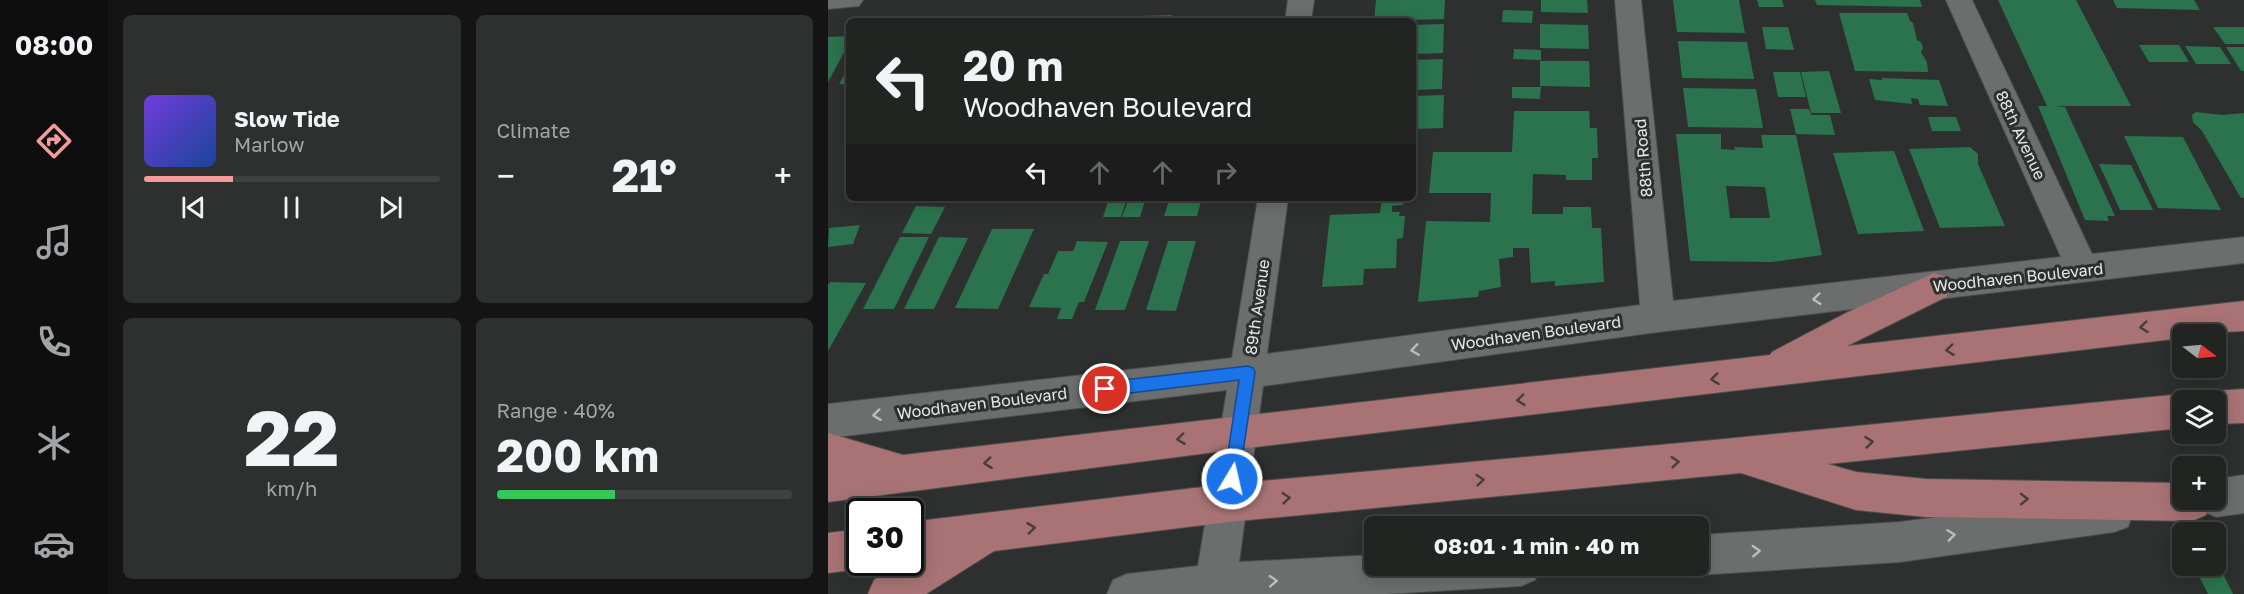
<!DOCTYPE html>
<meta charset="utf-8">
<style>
body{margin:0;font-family:"Golos Text",sans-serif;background:#2e302f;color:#f1f3f6;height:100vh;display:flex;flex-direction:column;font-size:22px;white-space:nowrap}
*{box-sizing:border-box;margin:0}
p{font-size:20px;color:#a2a4a5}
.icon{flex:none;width:33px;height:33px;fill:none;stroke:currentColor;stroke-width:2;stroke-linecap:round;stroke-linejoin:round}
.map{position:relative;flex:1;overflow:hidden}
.details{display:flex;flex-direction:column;gap:15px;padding:15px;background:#131413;width:720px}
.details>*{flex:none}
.top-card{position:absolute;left:18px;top:18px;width:570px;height:183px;border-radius:9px;box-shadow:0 3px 15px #0003,0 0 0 2px #3f4140;background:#222422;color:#f1f3f6;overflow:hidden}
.needle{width:39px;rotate:106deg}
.controls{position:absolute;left:1344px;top:324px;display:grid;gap:12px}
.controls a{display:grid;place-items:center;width:54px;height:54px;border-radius:9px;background:#222422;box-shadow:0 3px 15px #0003,0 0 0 2px #3f4140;font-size:30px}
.speed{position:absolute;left:18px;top:498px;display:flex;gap:12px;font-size:30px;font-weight:700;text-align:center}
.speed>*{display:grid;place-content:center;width:78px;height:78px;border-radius:50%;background:#222422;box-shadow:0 3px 15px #0003,0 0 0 2px #3f4140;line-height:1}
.speed .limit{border:3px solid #111;border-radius:9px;background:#fff;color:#111}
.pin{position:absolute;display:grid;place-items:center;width:51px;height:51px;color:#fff;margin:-26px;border:3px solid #fff;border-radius:50%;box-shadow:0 2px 6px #0007}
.me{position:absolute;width:66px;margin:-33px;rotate:9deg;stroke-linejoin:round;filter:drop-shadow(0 0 4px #0008)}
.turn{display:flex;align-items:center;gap:21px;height:126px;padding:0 18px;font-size:27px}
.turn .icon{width:78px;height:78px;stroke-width:2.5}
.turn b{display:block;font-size:42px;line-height:51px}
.lanes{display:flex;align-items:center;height:57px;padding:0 18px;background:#0003;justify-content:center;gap:30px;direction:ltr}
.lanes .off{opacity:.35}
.big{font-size:45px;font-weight:700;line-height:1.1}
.details .widget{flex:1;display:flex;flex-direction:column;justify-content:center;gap:9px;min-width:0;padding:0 21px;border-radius:9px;background:#2e302f}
.details .dial{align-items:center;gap:0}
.dial b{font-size:78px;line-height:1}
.song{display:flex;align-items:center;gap:18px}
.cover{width:72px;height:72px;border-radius:9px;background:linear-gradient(135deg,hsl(260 70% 55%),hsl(220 70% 35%))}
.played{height:6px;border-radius:3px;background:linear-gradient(90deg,#f59b9e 30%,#3f4140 30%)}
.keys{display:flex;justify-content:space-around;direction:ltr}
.heat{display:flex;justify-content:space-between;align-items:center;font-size:33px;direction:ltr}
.charge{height:9px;border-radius:4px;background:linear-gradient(90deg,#34c759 40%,#3f4140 0)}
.details .tiles{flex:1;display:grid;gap:15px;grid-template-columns:repeat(2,1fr)}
.trip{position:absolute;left:536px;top:516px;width:345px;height:60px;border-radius:9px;background:#222422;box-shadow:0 3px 15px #0003,0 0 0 2px #3f4140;font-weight:700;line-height:60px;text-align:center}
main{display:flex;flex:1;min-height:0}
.tabs{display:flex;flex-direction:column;width:108px;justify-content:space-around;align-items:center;background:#0e0e0e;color:#a2a4a5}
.tabs .icon{width:42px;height:42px}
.tabs .selected{color:#f59b9e}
.tabs b{font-size:27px;color:#f1f3f6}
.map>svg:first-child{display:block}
.building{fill:#2a734e;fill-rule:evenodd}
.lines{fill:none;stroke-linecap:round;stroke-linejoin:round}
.minor-casing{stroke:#4c4e4d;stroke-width:2}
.major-casing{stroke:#4c4e4d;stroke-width:2}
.minor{fill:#6c6e6d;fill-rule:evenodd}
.major{fill:#a97375;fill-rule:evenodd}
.oneway{stroke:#bbbdbc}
.oneway2{stroke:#463d3c}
.route{fill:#1a73e8;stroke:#114b97;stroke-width:1.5}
.labels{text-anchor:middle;stroke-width:6;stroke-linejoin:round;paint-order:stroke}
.street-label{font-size:16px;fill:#e6e8e7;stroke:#2d302e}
</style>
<main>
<nav class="tabs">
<b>08:00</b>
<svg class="icon selected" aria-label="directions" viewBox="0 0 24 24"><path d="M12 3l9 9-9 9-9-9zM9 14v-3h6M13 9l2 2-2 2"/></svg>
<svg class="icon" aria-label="music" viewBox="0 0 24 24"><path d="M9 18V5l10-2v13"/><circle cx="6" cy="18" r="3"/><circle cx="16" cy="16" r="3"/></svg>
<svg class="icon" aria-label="phone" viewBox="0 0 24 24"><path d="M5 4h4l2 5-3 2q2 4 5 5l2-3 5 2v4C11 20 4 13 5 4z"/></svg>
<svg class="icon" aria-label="climate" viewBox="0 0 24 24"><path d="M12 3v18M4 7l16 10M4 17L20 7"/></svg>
<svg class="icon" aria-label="car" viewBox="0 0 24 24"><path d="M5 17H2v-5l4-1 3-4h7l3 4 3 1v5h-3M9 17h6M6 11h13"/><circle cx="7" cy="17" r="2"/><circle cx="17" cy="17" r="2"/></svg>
</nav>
<section class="details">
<div class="tiles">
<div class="widget">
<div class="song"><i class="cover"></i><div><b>Slow Tide</b><p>Marlow</p></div></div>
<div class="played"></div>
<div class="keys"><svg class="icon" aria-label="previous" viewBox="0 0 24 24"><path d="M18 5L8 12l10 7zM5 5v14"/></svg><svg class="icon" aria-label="pause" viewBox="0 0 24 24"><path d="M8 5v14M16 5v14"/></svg><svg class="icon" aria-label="next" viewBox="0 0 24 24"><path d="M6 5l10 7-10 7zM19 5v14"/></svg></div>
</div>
<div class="widget"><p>Climate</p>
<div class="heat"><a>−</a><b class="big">21°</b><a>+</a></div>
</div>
<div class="widget dial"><b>22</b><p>km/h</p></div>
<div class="widget"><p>Range · 40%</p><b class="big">200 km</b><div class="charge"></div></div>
</div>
</section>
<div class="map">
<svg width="1416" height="594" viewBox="0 0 1416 594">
<rect width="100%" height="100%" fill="#2d302e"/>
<!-- building -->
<path class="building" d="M548 0H617L616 19 546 21Z
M713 0H759L760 13 713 12Z
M845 0H911L917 33 849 32Z
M929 0H954L956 7H931Z
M987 0H1092L1094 7 989 5Z
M1170 0H1248L1303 106H1226L1237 107 1287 216H1279L1281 221 1257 220 1210 106H1219Z
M1285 0H1366L1372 10 1289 8Z
M675 10 705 11 704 23 674 22Z
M1011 13H1079L1082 21 1085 23 1089 40 1093 42 1095 48 1093 52 1099 62 1100 72 1027 71Z
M344 15 342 21H312L313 16Z
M424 16 423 21H358L359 17Z
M616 24 615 53 585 54V25Z
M712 24 760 25 761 49 712 48Z
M934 27H960L966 50 938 49Z
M1385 27H1416V44H1397Z
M21 36V43L0 82V37Z
M850 41 919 42 926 79 854 78Z
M1311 45H1351L1361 62H1321Z
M1357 46 1392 47 1403 64H1368Z
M1398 47H1416V71H1413Z
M686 49 713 50V60L685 59Z
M615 59 614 89 585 90V60Z
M712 61H761L762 87 712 86Z
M21 67V84H11Z
M1001 71 1013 113H983L973 72Z
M945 72H972L978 97H950Z
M1054 78 1111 80 1120 106 1092 105 1090 99 1083 98 1084 104 1047 100 1041 79 1054 80Z
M684 87H713L712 99 684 98Z
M855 88 928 89 935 128 860 127Z
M616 95 615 128 585 129V96Z
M962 109H981L983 115H1002L1007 135 968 134Z
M686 111H761L762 128H769L770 158H764V180H738V175L705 174 704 214H735V207H763L764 228H773L776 282 727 286V281L703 283 701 248H685V257L671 259 673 287 651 291 650 297 590 302 598 221 662 222 663 193H601L605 152H684Z
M1368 112 1394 115 1416 113V198H1413L1374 131 1365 122 1364 115Z
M1100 117H1128L1133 131H1104Z
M848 134H893V149L907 150 906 147 935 148 933 135H968L994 255 944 262 862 261ZM898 186 937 187 942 218H902Z
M1296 136 1355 137 1393 210 1330 208Z
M1142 147 1150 154V164L1177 226 1112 228 1081 149Z
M1066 151 1096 231 1030 234 1005 153Z
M1271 164 1303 165 1325 210H1292Z
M281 198H299L293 217H275Z
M301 198H318L312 217H294Z
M342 198H374L369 216H336Z
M554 198H576L575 205 564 206V212H572L571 216H577L575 238 569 239 568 268 536 269 535 285 494 287 502 215 552 213Z
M88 206 117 207 103 234 74 233Z
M32 225 25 244 0 247 1 228Z
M164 229H206L170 309 127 308Z
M72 237H101L66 309H35Z
M111 237 140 238 106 309H76Z
M249 241 280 242 256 302H251L244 319H229L233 308 201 307 216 274H220L230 251H245Z
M292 241H321L297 310H267Z
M340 241H368L348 311 318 310Z
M2 282 38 283 0 351V285Z
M1395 574 1405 594H1380L1371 576Z"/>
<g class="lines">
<defs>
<path id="minor" d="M0 0H35L31 6 0 9Z
M460 0H486L483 21H457Z
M787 0H813L845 301 1233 257 1118 0H1144L1264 254 1416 237V263L830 332 435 386 411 562 546 555V566H713L707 580 693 586 558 594H279L285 580 299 574 370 566 399 390 0 438V404L404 358 430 198H460L439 354 812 305Z
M1416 475V513L1388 517 1375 511 1370 500H1388V479Z
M1286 494 1300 499 1305 513 1300 527 1286 532 1072 562 870 575 856 569 855 566H870V535L1072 522Z"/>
<path id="major" d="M1106 273 1118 277 1122 287 1118 297 1019 346 1416 301V331L1354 334V338L411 449 0 502V433L75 455 942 355 944 352 1020 312Z
M1416 389V423L1388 424V400H1373L1375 396 1388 391Z
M1354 394 1367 400H1354V428L1000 464 1028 472 1098 479 1354 483V500H1382L1383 502 1378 515 1364 521 1098 517 1028 510 913 473 400 522 166 551 98 594H40L46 580 75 562H82V522L400 484 886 440Z
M32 529V562L46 563 32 569 0 573V533Z"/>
</defs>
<!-- minor casing -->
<use href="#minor" class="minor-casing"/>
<!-- major casing -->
<use href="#major" class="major-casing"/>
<!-- minor -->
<use href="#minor" class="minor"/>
<!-- major -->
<use href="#major" class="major"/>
</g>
<!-- one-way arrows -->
<defs><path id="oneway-chevron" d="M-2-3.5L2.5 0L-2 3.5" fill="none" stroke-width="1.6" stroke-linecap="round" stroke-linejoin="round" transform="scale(1.5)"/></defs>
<g class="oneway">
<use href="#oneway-chevron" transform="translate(989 299) rotate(174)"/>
<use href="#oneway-chevron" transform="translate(587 350) rotate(172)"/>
<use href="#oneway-chevron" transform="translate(49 415) rotate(173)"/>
<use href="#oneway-chevron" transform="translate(1123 535) rotate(-8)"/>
<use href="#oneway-chevron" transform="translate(928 551) rotate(-3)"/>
<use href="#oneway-chevron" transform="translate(445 581) rotate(-3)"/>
</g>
<g class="oneway2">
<use href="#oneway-chevron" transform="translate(1316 327) rotate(174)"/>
<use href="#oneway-chevron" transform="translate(1122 350) rotate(173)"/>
<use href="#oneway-chevron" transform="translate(887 379) rotate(173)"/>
<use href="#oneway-chevron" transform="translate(693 400) rotate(174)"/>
<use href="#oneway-chevron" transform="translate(353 439) rotate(173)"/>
<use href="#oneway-chevron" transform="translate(1041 442) rotate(-6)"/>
<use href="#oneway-chevron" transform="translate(847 462) rotate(-5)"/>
<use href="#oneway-chevron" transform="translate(160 463) rotate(173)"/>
<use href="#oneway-chevron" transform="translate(652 480) rotate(-5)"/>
<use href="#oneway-chevron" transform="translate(458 498) rotate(-5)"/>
<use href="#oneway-chevron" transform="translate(1196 499) rotate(-1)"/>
<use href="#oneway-chevron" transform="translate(203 528) rotate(-7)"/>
</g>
<!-- route -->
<path class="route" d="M420 366 425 368 427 372 411 479 409 485 404 487 398 485 396 479 411 380 277 396 272 394 270 389 272 384 277 382Z"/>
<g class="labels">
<!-- street labels -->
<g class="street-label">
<text transform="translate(1193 135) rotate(65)" y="6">88th Avenue</text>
<text transform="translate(815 158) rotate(-95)" y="6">88th Road</text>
<text transform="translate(1190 277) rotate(-6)" y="6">Woodhaven Boulevard</text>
<text transform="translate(429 307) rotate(-82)" y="6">89th Avenue</text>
<text transform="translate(708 333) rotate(-8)" y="6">Woodhaven Boulevard</text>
<text transform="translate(154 403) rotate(-7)" y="6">Woodhaven Boulevard</text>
</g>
</g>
</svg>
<div class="controls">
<a><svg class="needle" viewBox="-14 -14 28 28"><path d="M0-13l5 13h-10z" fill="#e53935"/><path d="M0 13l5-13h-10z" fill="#a2a4a5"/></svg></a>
<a><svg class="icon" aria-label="layers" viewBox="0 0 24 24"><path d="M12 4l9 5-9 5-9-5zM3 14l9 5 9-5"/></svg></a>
<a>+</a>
<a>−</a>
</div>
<div class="speed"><div class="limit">30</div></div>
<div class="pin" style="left:277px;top:389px;background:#d93025"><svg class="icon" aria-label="arrive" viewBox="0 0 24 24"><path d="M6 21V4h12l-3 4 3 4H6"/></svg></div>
<svg class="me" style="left:404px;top:479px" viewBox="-20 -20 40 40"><circle r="17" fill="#1a73e8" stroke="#fff" stroke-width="3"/><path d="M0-11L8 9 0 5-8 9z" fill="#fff"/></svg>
<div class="trip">08:01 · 1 min · 40 m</div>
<div class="top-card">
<div class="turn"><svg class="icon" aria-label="left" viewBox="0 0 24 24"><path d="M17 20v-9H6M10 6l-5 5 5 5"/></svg><div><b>20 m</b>Woodhaven Boulevard</div></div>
<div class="lanes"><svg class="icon" aria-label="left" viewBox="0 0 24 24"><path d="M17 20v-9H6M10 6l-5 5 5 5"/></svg><svg class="icon off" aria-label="ahead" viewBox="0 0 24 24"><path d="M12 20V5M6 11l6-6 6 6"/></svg><svg class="icon off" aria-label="ahead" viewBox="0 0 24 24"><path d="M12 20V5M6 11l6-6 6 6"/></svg><svg class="icon off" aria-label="right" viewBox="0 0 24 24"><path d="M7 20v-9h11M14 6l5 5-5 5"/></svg></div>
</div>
</div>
</main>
